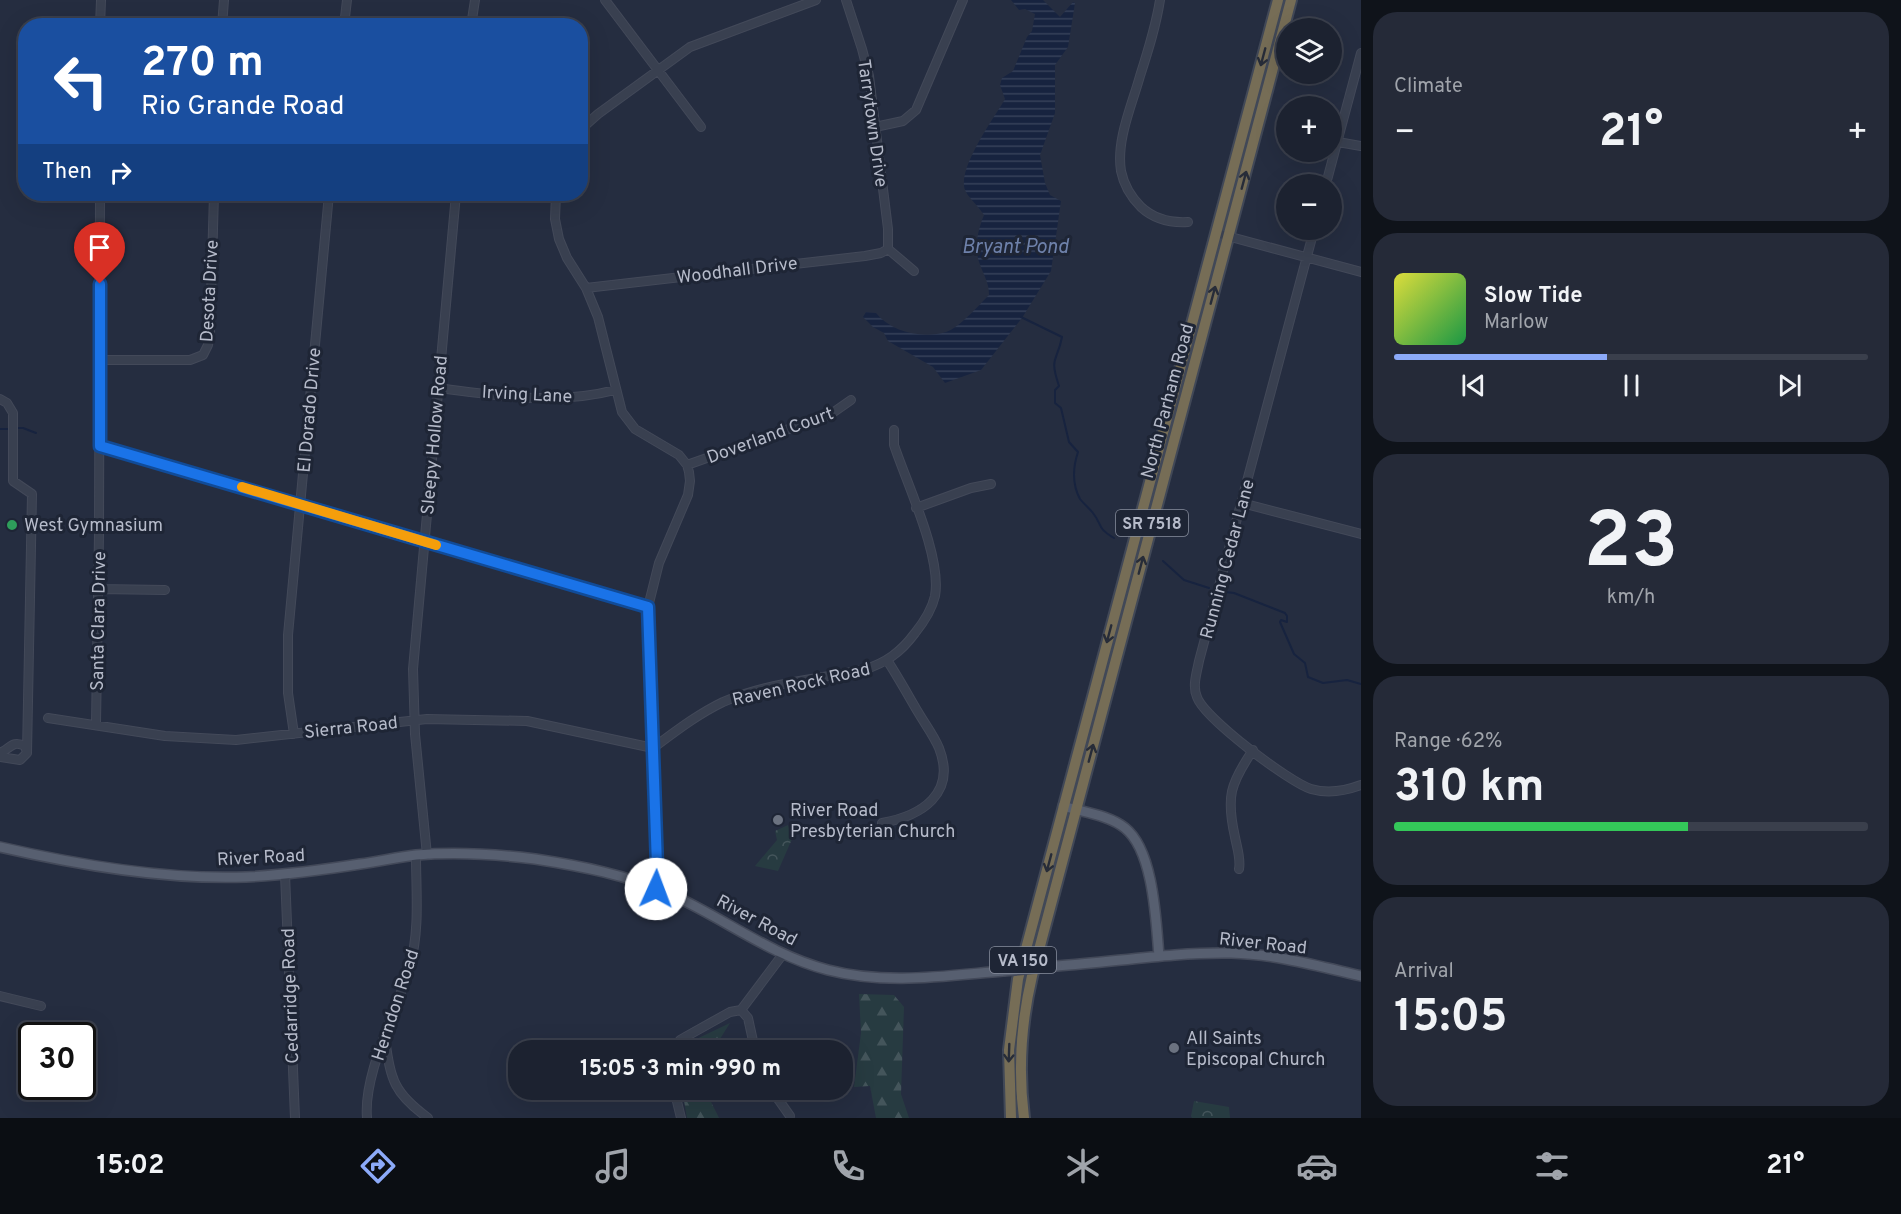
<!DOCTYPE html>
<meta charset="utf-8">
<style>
body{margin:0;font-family:Overpass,sans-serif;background:#252a38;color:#f1f3f6;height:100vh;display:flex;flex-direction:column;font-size:22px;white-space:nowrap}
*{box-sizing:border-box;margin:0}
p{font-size:20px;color:#a0a4ab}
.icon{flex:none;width:33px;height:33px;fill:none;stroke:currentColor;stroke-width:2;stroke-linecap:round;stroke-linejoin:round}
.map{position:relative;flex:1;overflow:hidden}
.panel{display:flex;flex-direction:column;gap:12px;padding:12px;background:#0f131a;width:540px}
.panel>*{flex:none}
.hud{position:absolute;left:18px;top:18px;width:570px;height:183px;border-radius:24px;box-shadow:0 6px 24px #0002,0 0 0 2px #3a3f4c;background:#1a4fa0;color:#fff;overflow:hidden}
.fabs{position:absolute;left:1276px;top:18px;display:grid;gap:12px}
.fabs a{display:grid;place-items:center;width:66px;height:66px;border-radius:50%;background:#1c2230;box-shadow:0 6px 24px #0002,0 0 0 2px #3a3f4c;font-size:30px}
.speed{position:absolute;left:18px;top:1022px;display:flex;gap:12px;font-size:30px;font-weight:700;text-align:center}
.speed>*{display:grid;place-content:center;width:78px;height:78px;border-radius:50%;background:#1c2230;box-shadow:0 6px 24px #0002,0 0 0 2px #3a3f4c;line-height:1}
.speed .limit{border:3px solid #111;border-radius:9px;background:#fff;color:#111}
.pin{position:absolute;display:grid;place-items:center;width:51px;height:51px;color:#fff;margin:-62px -26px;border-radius:50% 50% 50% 0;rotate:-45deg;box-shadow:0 0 6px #0007}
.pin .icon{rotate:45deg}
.me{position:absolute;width:66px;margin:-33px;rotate:2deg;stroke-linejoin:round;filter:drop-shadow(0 0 4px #0008)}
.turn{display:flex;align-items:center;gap:21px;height:126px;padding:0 24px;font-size:27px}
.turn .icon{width:78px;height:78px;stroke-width:2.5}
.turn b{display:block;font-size:42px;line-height:51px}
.then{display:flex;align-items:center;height:57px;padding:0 24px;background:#0003;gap:12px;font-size:22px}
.big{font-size:45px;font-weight:700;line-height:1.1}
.panel .tile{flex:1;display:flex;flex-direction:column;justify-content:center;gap:9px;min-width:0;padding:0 21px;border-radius:24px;background:#252a38}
.panel .dial{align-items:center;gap:0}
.dial b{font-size:78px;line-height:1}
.song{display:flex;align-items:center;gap:18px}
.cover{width:72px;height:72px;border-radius:9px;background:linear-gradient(135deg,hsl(60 70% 55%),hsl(140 70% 35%))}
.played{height:6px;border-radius:3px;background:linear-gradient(90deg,#8caaf9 45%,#3a3f4c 45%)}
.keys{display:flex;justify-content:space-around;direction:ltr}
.heat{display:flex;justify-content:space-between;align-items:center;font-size:33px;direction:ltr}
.charge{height:9px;border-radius:4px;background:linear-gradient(90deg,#34c759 62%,#3a3f4c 0)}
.trip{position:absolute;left:508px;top:1040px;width:345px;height:60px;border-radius:24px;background:#1c2230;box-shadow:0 6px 24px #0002,0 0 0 2px #3a3f4c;font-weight:700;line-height:60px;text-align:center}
.tab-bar{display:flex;height:96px;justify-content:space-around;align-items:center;background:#0b0e13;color:#a0a4ab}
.tab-bar .icon{width:42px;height:42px}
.tab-bar .on{color:#8caaf9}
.tab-bar b{font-size:27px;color:#f1f3f6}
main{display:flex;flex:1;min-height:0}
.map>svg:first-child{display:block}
.forest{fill:url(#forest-firs)}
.park{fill:url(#park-crowns)}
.water{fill:url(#water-rules)}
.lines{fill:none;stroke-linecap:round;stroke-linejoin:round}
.stream{stroke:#17233f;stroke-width:2}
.minor-casing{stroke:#434959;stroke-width:10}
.major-casing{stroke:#434959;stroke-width:12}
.highway-casing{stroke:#414857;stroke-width:14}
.minor{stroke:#394050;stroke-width:8}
.major{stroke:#575f70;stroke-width:9}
.highway{stroke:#766d56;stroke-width:10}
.major-bridge-casing{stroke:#434959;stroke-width:12;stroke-linecap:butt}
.major-bridge{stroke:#575f70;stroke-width:9}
.oneway{stroke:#272c38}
.route-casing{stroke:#114b97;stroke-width:15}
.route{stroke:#1a73e8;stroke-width:10}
.slow{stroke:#f59e0b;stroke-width:10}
.leisure-dot{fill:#2e9e5b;stroke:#1e2535;stroke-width:2}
.worship-dot{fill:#6b7280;stroke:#1e2535;stroke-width:2}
.labels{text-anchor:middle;stroke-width:6;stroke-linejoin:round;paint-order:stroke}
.shield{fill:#1e2535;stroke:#888e9d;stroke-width:1.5}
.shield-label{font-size:16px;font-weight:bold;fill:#b6bbca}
.street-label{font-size:18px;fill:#b6bbca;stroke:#1e2535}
.poi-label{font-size:18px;fill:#b6bbca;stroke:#1e2535;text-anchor:start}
.water-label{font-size:20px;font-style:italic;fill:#6e81aa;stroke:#1e2535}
</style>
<main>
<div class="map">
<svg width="1361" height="1118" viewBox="0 0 1361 1118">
<defs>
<pattern id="forest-firs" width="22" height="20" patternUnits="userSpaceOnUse" patternTransform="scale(1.5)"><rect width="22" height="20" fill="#273b41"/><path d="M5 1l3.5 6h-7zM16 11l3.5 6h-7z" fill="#44555b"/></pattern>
<pattern id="park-crowns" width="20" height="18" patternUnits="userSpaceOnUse" patternTransform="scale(1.5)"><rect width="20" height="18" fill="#273b41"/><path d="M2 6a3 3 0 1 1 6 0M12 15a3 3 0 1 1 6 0" fill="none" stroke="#44555b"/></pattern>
<pattern id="water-rules" width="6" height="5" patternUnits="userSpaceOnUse" patternTransform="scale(1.5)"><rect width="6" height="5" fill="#17233f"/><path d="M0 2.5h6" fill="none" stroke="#364159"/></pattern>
</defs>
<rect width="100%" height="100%" fill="#252d40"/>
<!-- forest -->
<path class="forest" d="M859 994 894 995 904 1007 901 1094 909 1118H876L870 1086 854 1087 861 1033Z
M730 1023 713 1050H683L686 1044Z
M682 1089H710L709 1098 719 1118H687Z"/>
<!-- park -->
<path class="park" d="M788 825 792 839 778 871 755 866 777 840 775 831Z
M1194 1101 1229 1107 1230 1118H1192L1191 1116Z"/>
<!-- water -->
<path class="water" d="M1011 0H1043L1060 17 1073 2 1075 3 1068 47 1055 65V113L1040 155 1045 183 1050 195 1061 201 1051 271 1022 318 981 370 945 383 933 367 888 341 884 333 873 327 863 317 866 312 876 313C891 332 922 339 946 332 959 328 979 305 989 295 989 282 983 274 979 262 974 246 978 230 984 215 978 206 970 199 966 192 954 172 995 117 1005 99L1000 85 1002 78 1013 71 1027 37 1032 31 1035 14 1025 9 1019 10Z"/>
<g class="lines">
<!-- stream -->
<path class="stream" d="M1021 317 1062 337C1057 363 1049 356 1059 386L1055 390V403L1061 408 1069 442 1078 452C1073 467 1072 484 1080 499 1084 504 1089 508 1093 513 1103 526 1096 527 1114 538
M16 428H23L36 433
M0 429H10
M1163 561 1184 580 1209 588
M1226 592 1234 593 1285 613 1287 616V622L1281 620 1280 622 1294 654 1305 663 1308 677 1323 683 1347 680 1361 684"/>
<defs>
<path id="minor" d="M605 0 701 127
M846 0 862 49 869 76 888 229V249
M1160 0C1156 26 1148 51 1140 76 1132 105 1116 140 1121 171 1124 186 1131 197 1141 207 1154 219 1171 223 1188 222
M100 26 101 0
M222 26 224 0
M344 26 347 0
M471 26 475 0
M875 127 903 121 916 110 963 0
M580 130 598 114 690 47 816 0
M1338 142 1361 146
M1326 184 1361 53
M556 194 555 219 559 239 567 258 586 288 598 317 622 412 635 429 679 455 687 465 689 472 690 481 688 495 659 563 648 607 657 866 656 889
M1314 230 1199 661C1197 672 1192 686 1197 697 1204 718 1289 782 1311 789 1328 794 1345 791 1361 785
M1216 233 1361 272
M888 249 914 271
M586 288 865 256 881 253 888 249
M99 360H190L203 355 208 345 210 333 214 194
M439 388C496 396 559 405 615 390
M0 399 7 403 13 413V481L32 494 27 753
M100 446 648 607
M687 465 831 414 851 400
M1242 503 1361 534
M916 508 971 488 991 484
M99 589 165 590
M48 718 165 736 236 740 427 719 527 721 653 748C676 731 698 714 723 702 767 683 817 679 863 670 886 663 901 652 915 633 923 623 932 609 935 596 942 557 907 484 894 445V430
M96 724 99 534 100 194
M294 734 288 693V635L329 194
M0 753C11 748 12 740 25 746L27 753 20 760 0 757
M882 823C921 816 957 794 939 748 934 736 925 724 918 712 908 695 898 677 887 660
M427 855 415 734 413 669 456 194
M1239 869C1241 859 1237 848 1235 837 1226 797 1230 784 1253 750
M285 874 295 1118
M0 996 41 1006
M741 1010 748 1018 755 1050
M385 1039C391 1081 394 1093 428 1118
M673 1050 680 1040 687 1036 730 1012 741 1010 783 954
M674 1089 681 1118
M771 1089 790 1116
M367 1118C363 1073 398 1009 410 965 420 930 416 891 416 855"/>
<path id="major" d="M1063 806C1082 812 1109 815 1125 828 1154 851 1156 922 1159 956
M0 847C78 865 166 880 246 877 284 875 322 870 360 864 378 862 397 857 416 855 455 852 495 854 535 859 581 866 627 875 670 894 724 918 770 955 828 970 886 985 944 976 1003 971
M1057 966C1115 962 1173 952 1231 953 1275 954 1318 966 1361 976"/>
<path id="highway" d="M1011 1118 1009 1050 1018 979 1278 0
M1024 1118C1018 1071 1021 1023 1032 976L1291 0"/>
</defs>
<!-- minor casing -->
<use href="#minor" class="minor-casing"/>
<!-- major casing -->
<use href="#major" class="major-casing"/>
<!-- highway casing -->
<use href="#highway" class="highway-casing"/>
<!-- minor -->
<use href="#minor" class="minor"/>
<!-- major -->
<use href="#major" class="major"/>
<!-- highway -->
<use href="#highway" class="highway"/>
<defs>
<path id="major-bridge" d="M1003 971 1057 966"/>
</defs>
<!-- major-bridge casing -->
<use href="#major-bridge" class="major-bridge-casing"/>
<!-- major-bridge -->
<use href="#major-bridge" class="major-bridge"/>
</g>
<!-- one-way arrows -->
<defs><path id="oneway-shaft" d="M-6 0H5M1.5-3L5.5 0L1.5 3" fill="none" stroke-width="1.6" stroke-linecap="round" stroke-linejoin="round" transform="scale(1.5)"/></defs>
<g class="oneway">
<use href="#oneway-shaft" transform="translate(1263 57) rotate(105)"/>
<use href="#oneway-shaft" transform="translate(1244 180) rotate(-75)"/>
<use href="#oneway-shaft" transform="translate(1213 295) rotate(-75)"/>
<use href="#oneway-shaft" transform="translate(1141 565) rotate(-75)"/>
<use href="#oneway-shaft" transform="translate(1109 634) rotate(105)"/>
<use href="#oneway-shaft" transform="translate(1091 753) rotate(-75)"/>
<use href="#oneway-shaft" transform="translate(1049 863) rotate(105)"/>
<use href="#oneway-shaft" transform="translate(1009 1053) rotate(92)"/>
</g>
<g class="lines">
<defs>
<path id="route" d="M100 284V446L648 607 657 866 656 889"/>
</defs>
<!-- route casing -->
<use href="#route" class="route-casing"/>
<!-- route -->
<use href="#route" class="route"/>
<!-- slow -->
<path class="slow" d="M242 487 436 545"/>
</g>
<!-- markers -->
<circle class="leisure-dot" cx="12" cy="525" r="6"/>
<g class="worship-dot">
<circle cx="778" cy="820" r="6"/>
<circle cx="1174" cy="1048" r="6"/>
</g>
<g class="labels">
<!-- shield labels -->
<g class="shield">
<rect x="1116" y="510" width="72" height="26" rx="4.5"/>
<rect x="990" y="947" width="66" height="26" rx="4.5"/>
</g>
<g class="shield-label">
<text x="1152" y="529">SR 7518</text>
<text x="1023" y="966">VA 150</text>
</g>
<!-- street labels -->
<g class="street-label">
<text transform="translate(873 123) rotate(82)" y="6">Tarrytown Drive</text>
<text transform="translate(737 270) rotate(-7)" y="6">Woodhall Drive</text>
<text transform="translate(209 291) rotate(-87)" y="6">Desota Drive</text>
<text transform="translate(527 394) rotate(3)" y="6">Irving Lane</text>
<text transform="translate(1167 401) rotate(-75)" y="6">North Parham Road</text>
<text transform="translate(309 410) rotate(-85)" y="6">El Dorado Drive</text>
<text transform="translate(434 435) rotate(-85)" y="6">Sleepy Hollow Road</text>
<text transform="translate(770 435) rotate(-20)" y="6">Doverland Court</text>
<text transform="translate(1227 559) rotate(-75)" y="6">Running Cedar Lane</text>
<text transform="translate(98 621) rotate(-89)" y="6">Santa Clara Drive</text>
<text transform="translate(801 684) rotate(-13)" y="6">Raven Rock Road</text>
<text transform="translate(351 727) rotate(-6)" y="6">Sierra Road</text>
<text transform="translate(261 857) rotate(-3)" y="6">River Road</text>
<text transform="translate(757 920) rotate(28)" y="6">River Road</text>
<text transform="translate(1263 943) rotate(6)" y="6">River Road</text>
<text transform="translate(290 996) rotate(-92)" y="6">Cedarridge Road</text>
<text transform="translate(395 1005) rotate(-72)" y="6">Herndon Road</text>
</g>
<!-- poi labels -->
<g class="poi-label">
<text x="24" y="531">West Gymnasium</text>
<text x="790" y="816">River Road<tspan x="790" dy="21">Presbyterian Church</tspan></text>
<text x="1186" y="1044">All Saints<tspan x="1186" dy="21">Episcopal Church</tspan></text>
</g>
<!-- water labels -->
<g class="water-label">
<text x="1015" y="253">Bryant Pond</text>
</g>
</g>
</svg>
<div class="fabs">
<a><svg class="icon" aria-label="layers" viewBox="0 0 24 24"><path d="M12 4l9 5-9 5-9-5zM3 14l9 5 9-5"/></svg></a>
<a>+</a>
<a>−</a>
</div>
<div class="speed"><div class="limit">30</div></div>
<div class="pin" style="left:100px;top:284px;background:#d93025"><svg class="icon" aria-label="arrive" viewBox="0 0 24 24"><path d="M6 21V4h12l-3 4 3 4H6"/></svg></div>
<svg class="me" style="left:656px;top:889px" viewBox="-20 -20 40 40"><circle r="19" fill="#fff"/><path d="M0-13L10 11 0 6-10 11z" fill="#1a73e8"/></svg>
<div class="trip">15:05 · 3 min · 990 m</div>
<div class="hud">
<div class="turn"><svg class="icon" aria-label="left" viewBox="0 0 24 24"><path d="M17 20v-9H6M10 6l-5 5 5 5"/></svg><div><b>270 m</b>Rio Grande Road</div></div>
<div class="then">Then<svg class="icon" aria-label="right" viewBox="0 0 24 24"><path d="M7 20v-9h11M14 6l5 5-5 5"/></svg></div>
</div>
</div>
<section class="panel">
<div class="tile"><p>Climate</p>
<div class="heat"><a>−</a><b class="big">21°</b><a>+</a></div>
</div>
<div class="tile">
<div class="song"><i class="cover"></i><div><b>Slow Tide</b><p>Marlow</p></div></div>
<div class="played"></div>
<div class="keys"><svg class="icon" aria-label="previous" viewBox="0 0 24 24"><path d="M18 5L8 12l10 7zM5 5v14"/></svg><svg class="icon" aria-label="pause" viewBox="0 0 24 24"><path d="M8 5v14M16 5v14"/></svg><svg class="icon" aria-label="next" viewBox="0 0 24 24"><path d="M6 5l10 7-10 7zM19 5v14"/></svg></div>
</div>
<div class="tile dial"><b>23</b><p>km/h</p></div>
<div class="tile"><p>Range · 62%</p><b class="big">310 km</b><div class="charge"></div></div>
<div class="tile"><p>Arrival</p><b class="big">15:05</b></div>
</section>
</main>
<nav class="tab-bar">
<b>15:02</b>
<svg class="icon on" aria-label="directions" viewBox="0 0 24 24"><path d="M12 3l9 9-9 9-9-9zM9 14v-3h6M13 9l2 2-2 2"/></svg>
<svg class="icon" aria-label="music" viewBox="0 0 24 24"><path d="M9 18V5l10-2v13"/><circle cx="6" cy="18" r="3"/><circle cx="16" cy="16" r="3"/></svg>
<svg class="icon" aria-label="phone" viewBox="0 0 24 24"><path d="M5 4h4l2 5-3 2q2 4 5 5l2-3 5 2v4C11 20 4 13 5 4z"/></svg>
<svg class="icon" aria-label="climate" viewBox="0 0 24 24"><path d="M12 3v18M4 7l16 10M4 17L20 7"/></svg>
<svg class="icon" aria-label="car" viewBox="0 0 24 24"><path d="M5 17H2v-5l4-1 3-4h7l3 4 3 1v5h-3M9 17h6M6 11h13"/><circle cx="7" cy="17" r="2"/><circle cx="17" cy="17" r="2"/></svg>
<svg class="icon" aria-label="filters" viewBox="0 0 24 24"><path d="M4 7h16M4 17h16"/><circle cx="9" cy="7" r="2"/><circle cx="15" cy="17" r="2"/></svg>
<b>21°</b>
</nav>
